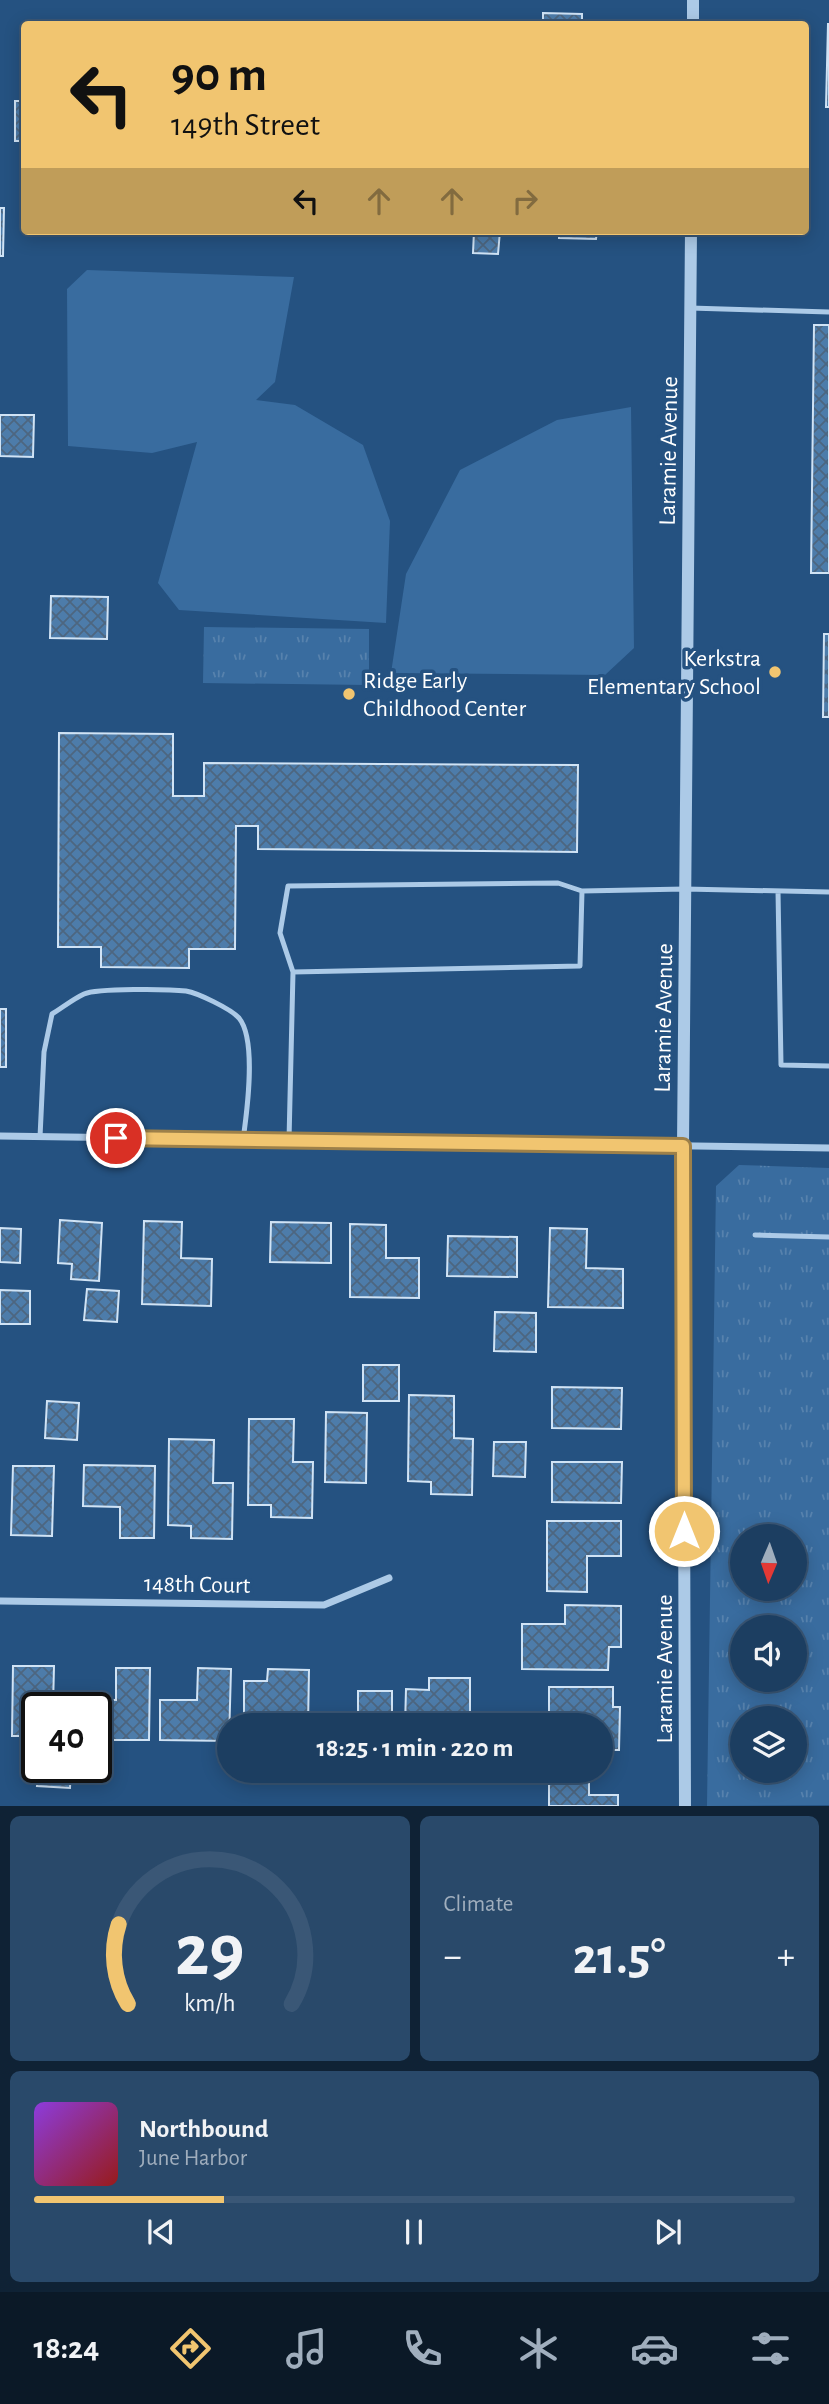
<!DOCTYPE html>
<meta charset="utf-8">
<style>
body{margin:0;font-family:"Alegreya Sans",sans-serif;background:#29496a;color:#f1f3f6;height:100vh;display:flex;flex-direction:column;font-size:26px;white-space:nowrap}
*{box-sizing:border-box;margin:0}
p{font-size:23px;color:#a0aebd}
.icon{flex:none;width:38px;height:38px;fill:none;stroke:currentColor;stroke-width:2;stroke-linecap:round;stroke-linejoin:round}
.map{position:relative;height:1806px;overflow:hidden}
.panel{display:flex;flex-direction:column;gap:10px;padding:10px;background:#0f2235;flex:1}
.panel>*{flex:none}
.top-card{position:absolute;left:21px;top:21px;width:788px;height:214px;border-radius:7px;box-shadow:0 4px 18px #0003,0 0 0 2px #3a5776;background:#f1c570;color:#111;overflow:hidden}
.needle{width:46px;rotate:182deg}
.fabs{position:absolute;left:730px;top:1524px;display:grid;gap:14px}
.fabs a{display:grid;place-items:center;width:77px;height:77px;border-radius:50%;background:#1c3e61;box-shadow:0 4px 18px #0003,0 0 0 2px #3a5776;font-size:35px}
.speed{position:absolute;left:21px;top:1692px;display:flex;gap:14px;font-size:35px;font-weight:700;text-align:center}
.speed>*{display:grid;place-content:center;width:91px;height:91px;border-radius:50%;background:#1c3e61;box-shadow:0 4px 18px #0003,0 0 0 2px #3a5776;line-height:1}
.speed .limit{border:4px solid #111;border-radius:10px;background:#fff;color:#111}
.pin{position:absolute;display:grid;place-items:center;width:60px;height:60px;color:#fff;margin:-30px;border:4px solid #fff;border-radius:50%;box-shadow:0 2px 7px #0007}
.me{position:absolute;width:77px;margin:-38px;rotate:0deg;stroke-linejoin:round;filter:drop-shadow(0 0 5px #0008)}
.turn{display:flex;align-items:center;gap:24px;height:147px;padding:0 35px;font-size:32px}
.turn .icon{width:91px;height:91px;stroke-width:2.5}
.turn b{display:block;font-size:49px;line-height:60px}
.lanes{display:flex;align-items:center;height:66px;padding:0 35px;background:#0003;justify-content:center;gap:35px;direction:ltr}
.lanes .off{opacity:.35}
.big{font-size:52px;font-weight:700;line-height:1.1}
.panel .card{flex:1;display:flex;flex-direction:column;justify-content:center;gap:10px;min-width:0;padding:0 24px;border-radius:10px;background:#29496a}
.panel .dial{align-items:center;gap:0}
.dial svg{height:182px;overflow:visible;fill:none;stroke:#3a5776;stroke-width:7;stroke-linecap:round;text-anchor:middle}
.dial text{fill:#f1f3f6;stroke:none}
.song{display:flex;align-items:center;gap:21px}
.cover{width:84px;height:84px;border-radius:10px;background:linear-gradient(135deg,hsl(270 70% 55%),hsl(0 70% 35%))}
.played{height:7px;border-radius:4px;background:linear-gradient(90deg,#f1c570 25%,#3a5776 25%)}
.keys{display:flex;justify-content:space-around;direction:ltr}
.heat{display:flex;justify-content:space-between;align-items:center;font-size:38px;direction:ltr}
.panel .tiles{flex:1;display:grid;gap:10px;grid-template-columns:1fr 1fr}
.card:last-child{grid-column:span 2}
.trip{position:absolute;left:217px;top:1713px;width:396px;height:70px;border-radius:35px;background:#1c3e61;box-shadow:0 4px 18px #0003,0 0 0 2px #3a5776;font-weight:700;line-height:70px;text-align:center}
.dock{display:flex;height:112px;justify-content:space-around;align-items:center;background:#0b1927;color:#a0aebd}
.dock .icon{width:49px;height:49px}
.dock .selected{color:#f1c570}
.dock b{font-size:32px;color:#f1f3f6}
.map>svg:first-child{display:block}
.grass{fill:#396c9f}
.park{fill:url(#park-tufts);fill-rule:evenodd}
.building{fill:url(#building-cross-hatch);stroke:#d0e3f5;stroke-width:2}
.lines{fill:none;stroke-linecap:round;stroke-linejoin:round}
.service{stroke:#accae7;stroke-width:5}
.minor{stroke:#accae7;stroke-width:7}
.tertiary{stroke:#accae7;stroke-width:12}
.route-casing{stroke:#9d8049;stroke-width:18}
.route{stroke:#f1c570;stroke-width:12}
.poi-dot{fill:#f1c570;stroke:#255281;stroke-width:2.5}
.labels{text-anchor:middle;stroke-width:7;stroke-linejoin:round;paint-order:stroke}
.street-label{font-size:24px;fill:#fff;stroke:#255281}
.poi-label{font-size:24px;fill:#fff;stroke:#255281;text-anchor:end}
</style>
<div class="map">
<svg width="829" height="1806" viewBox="0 0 829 1806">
<defs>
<pattern id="park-tufts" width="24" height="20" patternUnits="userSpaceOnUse" patternTransform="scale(1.75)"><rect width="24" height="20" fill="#396c9f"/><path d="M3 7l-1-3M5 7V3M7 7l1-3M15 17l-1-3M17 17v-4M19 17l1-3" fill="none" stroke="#5782ad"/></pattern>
<pattern id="building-cross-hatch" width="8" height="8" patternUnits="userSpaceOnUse" patternTransform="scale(1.75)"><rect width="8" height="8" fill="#4d7caa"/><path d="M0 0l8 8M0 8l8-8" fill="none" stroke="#4d6680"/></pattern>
</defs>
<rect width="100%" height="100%" fill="#255281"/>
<!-- grass -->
<path class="grass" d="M87 270 294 277 275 382 256 400 295 405 363 445 390 521 386 623 179 610 158 583 197 442 152 453 68 446 67 289Z
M631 407 634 648 605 675 391 673 406 574 460 470 557 420Z"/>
<!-- park -->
<path class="park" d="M204 627 369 629V685L203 683Z
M739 1165 829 1168V1805L707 1806 716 1186ZM742 1536H794V1589H742ZM742 1628H794V1680H742ZM742 1718H794V1771H742Z"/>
<!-- building -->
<path class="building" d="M543 13 582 14V24H543Z
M828 24H829V107H826Z
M15 101H24V141H15Z
M0 208H4L3 256H0Z
M474 231H500L498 254 473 253Z
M559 231H597L596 239 559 238Z
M814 325H829V573H811Z
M0 415H34L33 457 0 456Z
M51 596 108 597 107 639 50 638Z
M824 634H829V717H823Z
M59 733 173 734V796H204V763L578 765 577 852 258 849V826H236L235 949H189V968L101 967V947H58Z
M0 1009H6V1067H0Z
M60 1220 102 1223 99 1281 71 1279 72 1264 58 1263Z
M144 1221 182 1222 181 1258 212 1259 211 1306 142 1304Z
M271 1222 331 1223V1263L270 1262Z
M350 1224 386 1225V1258H419V1298L350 1297Z
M0 1228 21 1229 20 1263 0 1262Z
M550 1228 587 1229 586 1268 623 1269V1308L548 1307Z
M448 1236 517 1237V1277L447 1276Z
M87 1289 119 1291 117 1322 84 1320Z
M0 1290 30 1291V1324H0Z
M495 1312 536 1313V1352L494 1351Z
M363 1365H399V1401H363Z
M552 1387 622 1388 621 1429 552 1428Z
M409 1395 454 1396V1438L473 1439 472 1495 431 1494V1482L408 1481Z
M47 1401 79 1403 77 1440 45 1438Z
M326 1412 367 1413 366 1483 325 1482Z
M249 1419H294L293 1462H313L312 1518 271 1517V1505H248Z
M169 1439 214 1440 213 1483H233L232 1539 191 1538V1526L168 1525Z
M494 1442H526L525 1477 493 1476Z
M552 1462H622L621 1503 552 1502Z
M84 1465 155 1466 154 1538H120V1507L83 1506Z
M13 1466H54L52 1536 11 1535Z
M547 1521H621V1556H587V1592L547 1591Z
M565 1605 621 1606V1647H609L608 1670 522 1669V1624H565Z
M13 1666H54L53 1708H37V1736H12Z
M116 1668H150L149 1740H96V1708H79V1699L116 1700Z
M198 1668 231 1669 229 1741 160 1740V1700H197Z
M268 1669 309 1670 308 1726H244V1681H267Z
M429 1678H470V1726H405L406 1689 429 1690Z
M549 1687H613V1707H620L619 1750H600V1726H556V1714H549Z
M358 1691H392V1726H321V1722H358Z
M39 1768H71L70 1788 37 1786Z
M405 1771H450V1776H405Z
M549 1771H589V1795H618V1806H549Z"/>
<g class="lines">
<!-- service -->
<path class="service" d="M690 308 829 312
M778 891 781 1065 829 1066
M293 972 580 966 582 891 685 889 829 892
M40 1137 44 1052 52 1014C62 1008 73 999 84 994 97 988 170 989 186 991 198 993 231 1009 239 1018 257 1040 247 1112 243 1140
M289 1140 293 972 280 933 288 886 558 883 582 891
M755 1235 829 1237"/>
<!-- minor -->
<path class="minor" d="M0 1136 829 1148
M0 1601 324 1605 389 1578"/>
<!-- tertiary -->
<path class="tertiary" d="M693 24V0
M685 1806 683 1146 691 231"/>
</g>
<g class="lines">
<defs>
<path id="route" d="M116 1138 683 1146 684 1531"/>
</defs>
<!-- route casing -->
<use href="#route" class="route-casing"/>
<!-- route -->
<use href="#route" class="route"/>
</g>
<!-- markers -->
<g class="poi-dot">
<circle cx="775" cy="672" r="7"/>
<circle cx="349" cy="694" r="7"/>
</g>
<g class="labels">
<!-- street labels -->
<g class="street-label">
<text transform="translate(668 451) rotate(-89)" y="8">Laramie Avenue</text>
<text transform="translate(663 1018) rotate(-89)" y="8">Laramie Avenue</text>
<text transform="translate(197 1584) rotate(1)" y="8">148th Court</text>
<text transform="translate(664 1669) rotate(-90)" y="8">Laramie Avenue</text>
</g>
<!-- poi labels -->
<g class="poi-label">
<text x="761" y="666">Kerkstra<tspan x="761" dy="28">Elementary School</tspan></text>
<text x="363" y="688" text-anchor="start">Ridge Early<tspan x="363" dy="28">Childhood Center</tspan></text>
</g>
</g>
</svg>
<div class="fabs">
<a><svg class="needle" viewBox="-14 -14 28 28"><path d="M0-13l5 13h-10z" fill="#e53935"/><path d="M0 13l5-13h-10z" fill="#a0aebd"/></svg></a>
<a><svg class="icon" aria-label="sound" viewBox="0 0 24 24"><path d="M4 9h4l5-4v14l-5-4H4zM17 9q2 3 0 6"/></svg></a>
<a><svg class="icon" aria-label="layers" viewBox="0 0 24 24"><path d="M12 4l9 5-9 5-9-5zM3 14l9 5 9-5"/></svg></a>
</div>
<div class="speed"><div class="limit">40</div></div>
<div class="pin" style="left:116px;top:1138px;background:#d93025"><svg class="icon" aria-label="arrive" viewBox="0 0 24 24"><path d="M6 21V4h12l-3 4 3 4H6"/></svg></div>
<svg class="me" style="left:684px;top:1531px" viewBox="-20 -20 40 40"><circle r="17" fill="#f1c570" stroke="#fff" stroke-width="3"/><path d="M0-11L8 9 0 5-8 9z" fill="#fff"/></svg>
<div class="trip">18:25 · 1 min · 220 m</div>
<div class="top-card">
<div class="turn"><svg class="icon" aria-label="left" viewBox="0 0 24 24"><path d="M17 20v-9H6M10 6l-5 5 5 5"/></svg><div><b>90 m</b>149th Street</div></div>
<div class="lanes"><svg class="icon" aria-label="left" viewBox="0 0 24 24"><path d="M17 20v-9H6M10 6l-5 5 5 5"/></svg><svg class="icon off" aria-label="ahead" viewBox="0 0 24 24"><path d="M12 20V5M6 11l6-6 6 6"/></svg><svg class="icon off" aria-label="ahead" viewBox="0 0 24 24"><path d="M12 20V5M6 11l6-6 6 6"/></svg><svg class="icon off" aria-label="right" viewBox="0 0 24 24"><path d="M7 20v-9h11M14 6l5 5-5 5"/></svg></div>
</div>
</div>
<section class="panel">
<div class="tiles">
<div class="card dial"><svg viewBox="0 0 100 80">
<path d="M14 69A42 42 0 1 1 86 69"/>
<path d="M14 69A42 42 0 0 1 10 34" stroke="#f1c570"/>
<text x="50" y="56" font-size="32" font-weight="700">29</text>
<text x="50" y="72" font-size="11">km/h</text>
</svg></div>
<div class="card"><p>Climate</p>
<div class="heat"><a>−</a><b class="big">21.5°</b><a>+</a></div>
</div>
<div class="card">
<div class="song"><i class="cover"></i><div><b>Northbound</b><p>June Harbor</p></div></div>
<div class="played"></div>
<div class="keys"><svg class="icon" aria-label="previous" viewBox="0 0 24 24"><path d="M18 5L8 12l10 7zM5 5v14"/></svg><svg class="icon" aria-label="pause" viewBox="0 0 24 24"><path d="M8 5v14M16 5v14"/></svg><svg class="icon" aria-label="next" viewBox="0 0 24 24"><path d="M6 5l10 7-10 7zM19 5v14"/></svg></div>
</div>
</div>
</section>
<nav class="dock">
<b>18:24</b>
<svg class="icon selected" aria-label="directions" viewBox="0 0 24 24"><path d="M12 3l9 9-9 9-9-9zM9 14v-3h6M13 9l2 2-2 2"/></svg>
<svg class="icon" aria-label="music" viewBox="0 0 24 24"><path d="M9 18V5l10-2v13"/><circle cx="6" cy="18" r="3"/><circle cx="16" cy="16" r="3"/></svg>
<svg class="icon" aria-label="phone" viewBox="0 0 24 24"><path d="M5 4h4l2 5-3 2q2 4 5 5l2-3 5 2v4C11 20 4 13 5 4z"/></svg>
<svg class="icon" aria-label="climate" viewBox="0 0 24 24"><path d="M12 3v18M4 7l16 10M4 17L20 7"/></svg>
<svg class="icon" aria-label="car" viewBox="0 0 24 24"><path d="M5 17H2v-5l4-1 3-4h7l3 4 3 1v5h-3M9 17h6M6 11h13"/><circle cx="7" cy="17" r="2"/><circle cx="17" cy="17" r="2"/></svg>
<svg class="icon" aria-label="filters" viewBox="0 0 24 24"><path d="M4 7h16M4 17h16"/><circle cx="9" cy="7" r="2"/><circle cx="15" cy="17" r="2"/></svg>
</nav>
